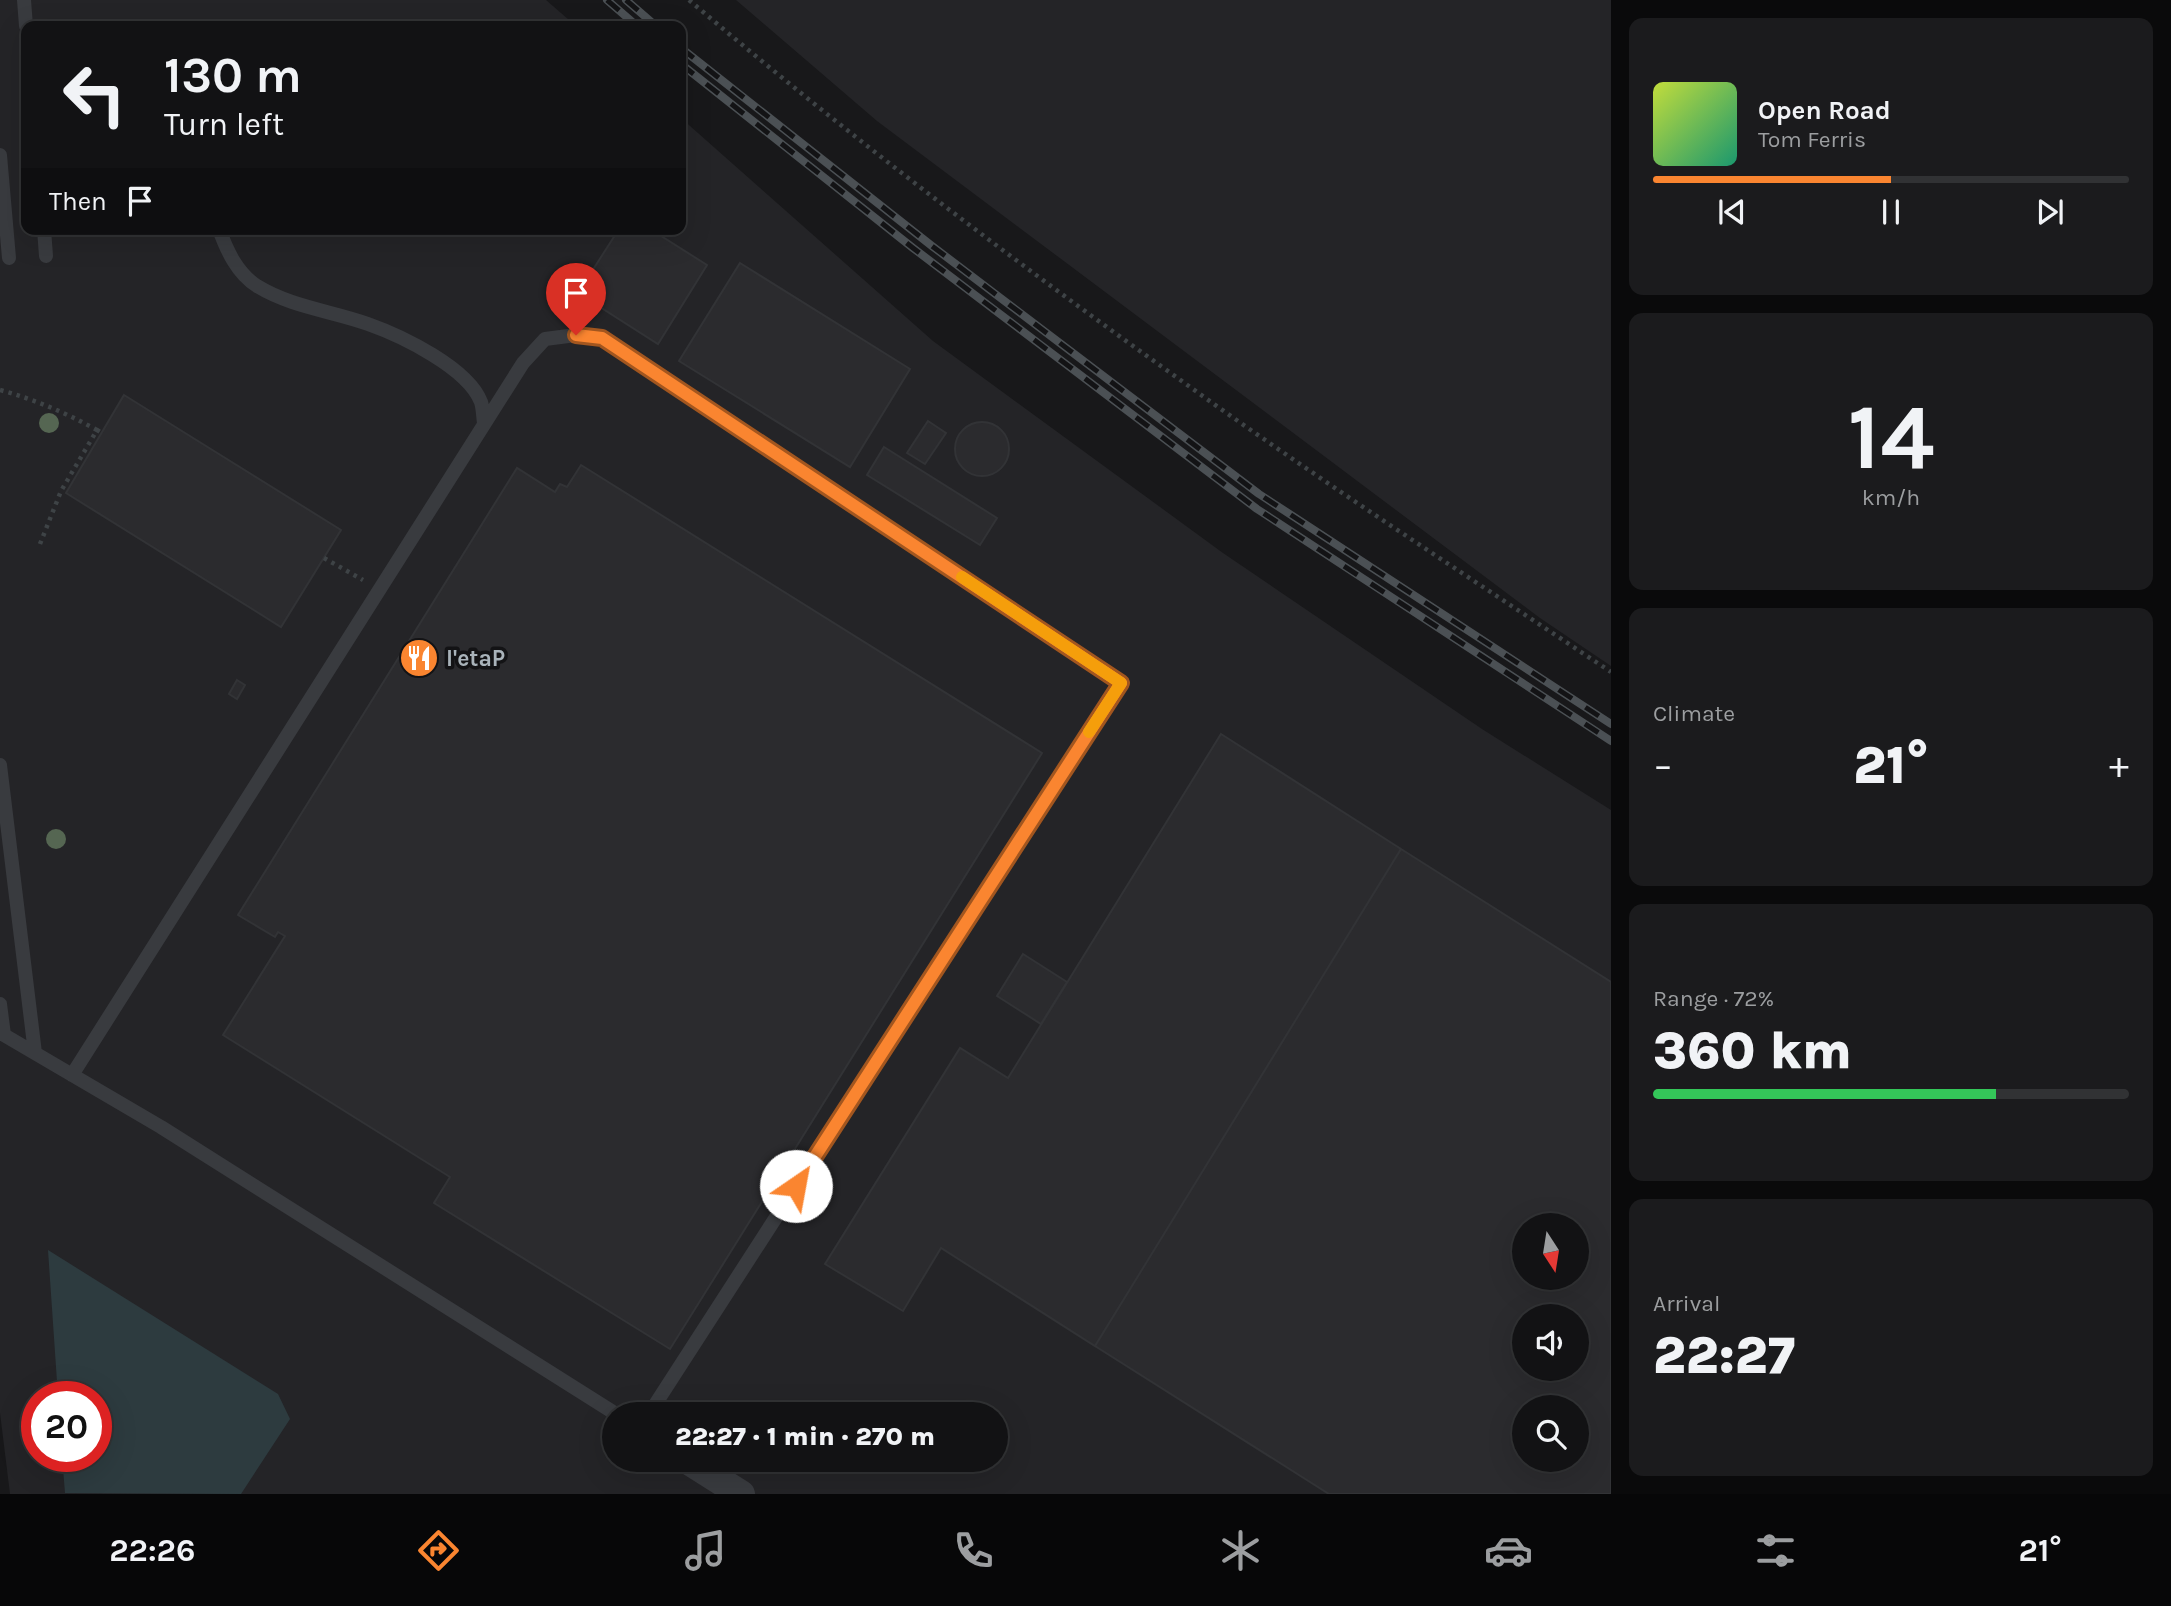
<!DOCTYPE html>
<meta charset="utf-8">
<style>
body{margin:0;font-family:Karla,sans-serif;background:#1b1b1d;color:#f1f3f6;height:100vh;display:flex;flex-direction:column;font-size:26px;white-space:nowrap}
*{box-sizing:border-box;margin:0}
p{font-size:23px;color:#9c9ea0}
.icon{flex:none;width:38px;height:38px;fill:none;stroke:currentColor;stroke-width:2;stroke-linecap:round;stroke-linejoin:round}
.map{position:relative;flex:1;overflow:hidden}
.sheet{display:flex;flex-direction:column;gap:18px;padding:18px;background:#0a0a0b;width:560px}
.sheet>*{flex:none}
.hud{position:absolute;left:21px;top:21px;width:665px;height:214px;border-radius:14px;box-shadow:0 7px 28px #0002,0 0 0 2px #313234;background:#121214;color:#f1f3f6;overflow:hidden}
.needle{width:46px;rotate:168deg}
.fabs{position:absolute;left:1512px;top:1213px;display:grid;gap:14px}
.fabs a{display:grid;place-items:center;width:77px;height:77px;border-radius:50%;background:#121214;box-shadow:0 7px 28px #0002,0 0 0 2px #313234;font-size:35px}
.speed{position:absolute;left:21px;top:1381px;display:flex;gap:14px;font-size:35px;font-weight:700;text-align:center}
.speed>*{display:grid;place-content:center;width:91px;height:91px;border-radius:50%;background:#121214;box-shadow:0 7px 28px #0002,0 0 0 2px #313234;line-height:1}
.speed .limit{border:10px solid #d22;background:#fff;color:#111}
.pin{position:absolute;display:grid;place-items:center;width:60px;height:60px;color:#fff;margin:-72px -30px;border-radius:50% 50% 50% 0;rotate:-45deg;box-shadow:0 0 7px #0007}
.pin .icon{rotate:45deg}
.me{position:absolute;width:77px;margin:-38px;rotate:33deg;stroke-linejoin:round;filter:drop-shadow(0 0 5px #0008)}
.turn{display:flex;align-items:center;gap:24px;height:147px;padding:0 28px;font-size:32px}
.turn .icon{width:91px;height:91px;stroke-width:2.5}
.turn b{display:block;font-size:49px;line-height:60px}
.then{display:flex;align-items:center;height:66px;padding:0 28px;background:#0003;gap:14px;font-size:26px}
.big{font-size:52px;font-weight:800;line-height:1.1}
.sheet .tile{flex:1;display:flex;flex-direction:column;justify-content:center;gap:10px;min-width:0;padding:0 24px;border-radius:14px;background:#1b1b1d}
.sheet .dial{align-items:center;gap:0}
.dial b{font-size:91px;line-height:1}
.song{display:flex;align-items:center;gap:21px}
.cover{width:84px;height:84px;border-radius:10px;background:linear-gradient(135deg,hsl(70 70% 55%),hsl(160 70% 35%))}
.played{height:7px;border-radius:4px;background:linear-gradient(90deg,#fa8530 50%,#313234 50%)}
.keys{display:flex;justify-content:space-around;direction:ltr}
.heat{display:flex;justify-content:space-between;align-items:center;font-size:38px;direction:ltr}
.charge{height:10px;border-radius:5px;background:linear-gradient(90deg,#34c759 72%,#313234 0)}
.trip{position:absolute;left:602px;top:1402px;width:406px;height:70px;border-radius:35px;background:#121214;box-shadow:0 7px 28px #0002,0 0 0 2px #313234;font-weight:800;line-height:70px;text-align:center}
.tabs{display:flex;height:112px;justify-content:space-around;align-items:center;background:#070708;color:#9c9ea0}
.tabs .icon{width:49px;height:49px}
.tabs .on{color:#fa8530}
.tabs b{font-size:32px;color:#f1f3f6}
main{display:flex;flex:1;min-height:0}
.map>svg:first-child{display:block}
.built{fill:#242427;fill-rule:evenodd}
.water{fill:#2d3b3f}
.building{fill:#2b2b2e;stroke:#323336;stroke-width:2;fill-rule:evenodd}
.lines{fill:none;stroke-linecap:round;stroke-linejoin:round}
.path{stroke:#3e4346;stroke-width:4.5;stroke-dasharray:3.5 5;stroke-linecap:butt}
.lane{stroke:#393b3f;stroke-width:14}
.street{stroke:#393b3f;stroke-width:28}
.rail-casing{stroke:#4b5054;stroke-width:8}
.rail{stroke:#131315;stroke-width:5;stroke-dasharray:16;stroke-linecap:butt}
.tree{fill:#556652}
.route-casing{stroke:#a2561f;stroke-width:18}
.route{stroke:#fa8530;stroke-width:12}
.slow{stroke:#f59e0b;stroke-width:12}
.labels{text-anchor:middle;stroke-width:7;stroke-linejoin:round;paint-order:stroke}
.poi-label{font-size:23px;font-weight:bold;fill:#a9b3ba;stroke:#131315;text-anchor:start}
</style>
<main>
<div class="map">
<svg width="1611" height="1494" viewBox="0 0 1611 1494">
<rect width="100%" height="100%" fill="#18181a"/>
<!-- built -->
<path class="built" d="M0 0H546L576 26H26V229H681V118L933 341 1223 553 1482 729 1611 810V1494H10L0 1413ZM1524 1225H1577V1278H1524ZM1524 1316H1577V1368H1524ZM37 1396H96V1456H37ZM1524 1407H1577V1460H1524ZM614 1414H996V1460H614Z
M736 0H1611V666L1540 618 877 121Z"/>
<!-- water -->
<path class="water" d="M48 1250 278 1394 290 1419 241 1494 65 1493 62 1456H96V1396H58Z"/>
<!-- building -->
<path class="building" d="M619 229H650L707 265 658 344 578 293Z
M740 263 910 369 850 467 679 361Z
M124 395 341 530 281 627 66 493Z
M928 421 946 433 925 464 907 453Z
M955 449a27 27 0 1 1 54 0a27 27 0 1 1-54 0Z
M884 447 997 518 980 545 867 475Z
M581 465 1042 753 670 1349 434 1203 450 1177 223 1035 285 936 278 932 275 937 238 915 517 468 555 492 560 484 567 487Z
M237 680 245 685 237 699 229 694Z
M1221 734 1401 849 1095 1346 941 1248 903 1311 825 1264 960 1048 1008 1078Z
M1401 849 1611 982V1494H1329L1095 1346ZM1524 1225H1577V1278H1524ZM1524 1316H1577V1368H1524ZM1524 1407H1577V1460H1524Z
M1023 954 1067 982 1041 1024 997 996Z"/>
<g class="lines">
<!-- path -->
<path class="path" d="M689 0C846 134 1011 259 1179 379 1320 481 1466 575 1611 672
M0 390C36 400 64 412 97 430
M40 544 61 491 97 430 102 433
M324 558 363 580"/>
<!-- lane -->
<path class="lane" d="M24 0 26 26
M0 155 9 258
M44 229 46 256
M219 229C227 251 237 273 257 286 291 307 332 311 368 324 402 336 468 368 481 402 483 408 483 416 484 423
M0 765 35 1053
M0 1004 4 1035 161 1127 616 1414
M72 1075 523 363 545 339 576 335 602 338 1121 683 649 1414"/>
<!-- street -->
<path class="street" d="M687 1460 741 1494"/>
<defs>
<path id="rail" d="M607 0 637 26
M626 0 656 26
M681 48 932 246 1259 494 1611 724
M681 64 913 248 1257 509 1611 741"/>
</defs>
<!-- rail casing -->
<use href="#rail" class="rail-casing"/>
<!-- rail -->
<use href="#rail" class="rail"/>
</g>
<!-- trees -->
<g class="tree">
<circle cx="49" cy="423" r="10"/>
<circle cx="56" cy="839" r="10"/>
</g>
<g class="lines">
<defs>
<path id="route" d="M576 335 602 338 1121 683 796 1186"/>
</defs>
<!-- route casing -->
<use href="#route" class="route-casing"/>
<!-- route -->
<use href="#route" class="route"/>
<!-- slow -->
<path class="slow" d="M962 577 1121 683 1089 732"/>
</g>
<!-- icons -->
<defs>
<symbol id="restaurant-disc" viewBox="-11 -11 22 22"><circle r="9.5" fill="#fa8530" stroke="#131315"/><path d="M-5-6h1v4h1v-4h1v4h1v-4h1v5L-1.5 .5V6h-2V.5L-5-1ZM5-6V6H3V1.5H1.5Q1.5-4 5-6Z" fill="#fff"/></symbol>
</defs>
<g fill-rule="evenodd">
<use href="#restaurant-disc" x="397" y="636" width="44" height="44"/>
</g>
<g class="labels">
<!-- poi labels -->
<g class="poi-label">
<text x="446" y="666">l'etaP</text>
</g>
</g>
</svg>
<div class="fabs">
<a><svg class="needle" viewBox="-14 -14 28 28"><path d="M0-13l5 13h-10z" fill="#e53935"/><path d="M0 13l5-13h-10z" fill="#9c9ea0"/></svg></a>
<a><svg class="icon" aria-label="sound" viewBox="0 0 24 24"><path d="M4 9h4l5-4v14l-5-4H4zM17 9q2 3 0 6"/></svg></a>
<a><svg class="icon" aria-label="search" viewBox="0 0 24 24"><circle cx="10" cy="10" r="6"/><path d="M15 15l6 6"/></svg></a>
</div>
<div class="speed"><div class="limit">20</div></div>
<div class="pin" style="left:576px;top:335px;background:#d93025"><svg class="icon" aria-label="arrive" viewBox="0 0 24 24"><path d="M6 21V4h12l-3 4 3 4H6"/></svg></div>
<svg class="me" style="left:796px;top:1186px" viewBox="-20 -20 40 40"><circle r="19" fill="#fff"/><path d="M0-13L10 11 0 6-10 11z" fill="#fa8530"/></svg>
<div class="trip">22:27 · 1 min · 270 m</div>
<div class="hud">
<div class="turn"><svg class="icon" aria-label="left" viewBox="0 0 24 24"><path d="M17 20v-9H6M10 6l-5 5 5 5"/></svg><div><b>130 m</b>Turn left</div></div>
<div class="then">Then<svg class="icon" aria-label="arrive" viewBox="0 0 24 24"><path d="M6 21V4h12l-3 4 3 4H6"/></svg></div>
</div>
</div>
<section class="sheet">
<div class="tile">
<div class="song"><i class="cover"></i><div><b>Open Road</b><p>Tom Ferris</p></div></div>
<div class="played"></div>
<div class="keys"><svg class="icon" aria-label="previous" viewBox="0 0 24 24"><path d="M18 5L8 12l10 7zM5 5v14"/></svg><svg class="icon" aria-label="pause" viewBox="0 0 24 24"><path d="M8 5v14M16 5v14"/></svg><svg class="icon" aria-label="next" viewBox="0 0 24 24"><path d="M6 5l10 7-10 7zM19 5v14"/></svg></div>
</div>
<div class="tile dial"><b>14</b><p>km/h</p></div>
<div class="tile"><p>Climate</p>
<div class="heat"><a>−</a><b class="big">21°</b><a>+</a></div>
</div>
<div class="tile"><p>Range · 72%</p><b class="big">360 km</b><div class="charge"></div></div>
<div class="tile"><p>Arrival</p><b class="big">22:27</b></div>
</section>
</main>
<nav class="tabs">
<b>22:26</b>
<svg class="icon on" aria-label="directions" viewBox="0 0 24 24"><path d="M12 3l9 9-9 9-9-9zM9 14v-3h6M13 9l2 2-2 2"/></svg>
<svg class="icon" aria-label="music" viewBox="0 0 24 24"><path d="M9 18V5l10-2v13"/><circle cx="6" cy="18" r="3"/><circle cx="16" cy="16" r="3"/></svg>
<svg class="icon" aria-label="phone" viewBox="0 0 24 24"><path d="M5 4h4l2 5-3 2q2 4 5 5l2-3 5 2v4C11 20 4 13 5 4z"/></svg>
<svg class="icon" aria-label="climate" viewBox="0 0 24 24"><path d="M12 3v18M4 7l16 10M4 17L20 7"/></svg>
<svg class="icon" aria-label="car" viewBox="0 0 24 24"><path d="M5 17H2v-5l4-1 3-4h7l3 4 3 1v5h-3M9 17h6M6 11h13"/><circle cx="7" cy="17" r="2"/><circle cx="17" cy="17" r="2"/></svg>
<svg class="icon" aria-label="filters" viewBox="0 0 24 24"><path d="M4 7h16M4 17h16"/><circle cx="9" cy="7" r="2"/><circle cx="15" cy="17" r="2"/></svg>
<b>21°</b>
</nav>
